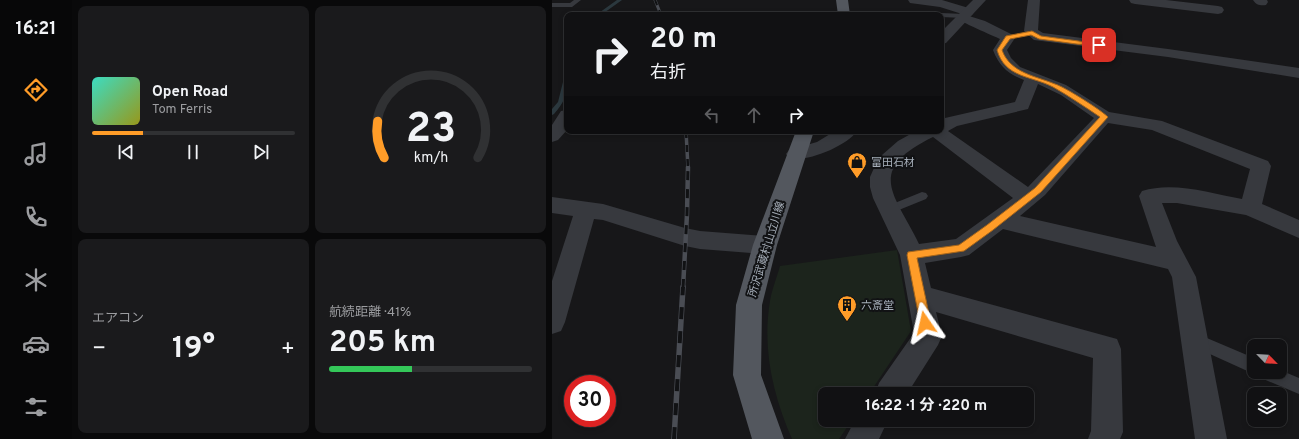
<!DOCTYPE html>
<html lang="ja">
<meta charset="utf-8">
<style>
body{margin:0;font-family:Overpass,"Noto Sans JP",sans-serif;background:#1a1a1c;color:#f1f3f6;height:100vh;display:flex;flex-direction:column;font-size:15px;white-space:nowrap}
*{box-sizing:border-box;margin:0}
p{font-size:13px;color:#9c9da0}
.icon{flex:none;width:22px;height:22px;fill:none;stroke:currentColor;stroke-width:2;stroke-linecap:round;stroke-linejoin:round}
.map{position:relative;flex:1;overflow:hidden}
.details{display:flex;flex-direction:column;gap:6px;padding:6px;background:#09090a;width:480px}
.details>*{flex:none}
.guide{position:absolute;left:12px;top:12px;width:380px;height:122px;border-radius:8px;box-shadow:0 2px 6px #0003,0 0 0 1px #303133;background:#111113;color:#f1f3f6;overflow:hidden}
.needle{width:26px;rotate:115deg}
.tools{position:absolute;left:695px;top:339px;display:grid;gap:8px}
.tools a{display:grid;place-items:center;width:40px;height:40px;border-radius:8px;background:#111113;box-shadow:0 2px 6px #0003,0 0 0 1px #303133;font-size:20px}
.speed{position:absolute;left:12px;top:375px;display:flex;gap:8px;font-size:20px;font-weight:700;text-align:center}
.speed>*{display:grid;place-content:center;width:52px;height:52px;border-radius:50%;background:#111113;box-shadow:0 2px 6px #0003,0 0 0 1px #303133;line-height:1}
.speed .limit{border:6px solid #d22;background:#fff;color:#111}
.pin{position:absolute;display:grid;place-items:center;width:34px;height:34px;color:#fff;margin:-17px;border-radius:8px;box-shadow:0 2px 6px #0006}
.me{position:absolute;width:44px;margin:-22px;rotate:349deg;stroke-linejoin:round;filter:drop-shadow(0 0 3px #0008)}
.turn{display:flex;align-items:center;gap:14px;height:84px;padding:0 20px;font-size:18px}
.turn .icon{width:52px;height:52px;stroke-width:2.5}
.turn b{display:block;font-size:28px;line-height:34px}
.lanes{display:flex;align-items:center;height:38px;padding:0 20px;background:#0003;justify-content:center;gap:20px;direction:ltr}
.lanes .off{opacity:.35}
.big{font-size:30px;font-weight:700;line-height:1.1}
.details .widget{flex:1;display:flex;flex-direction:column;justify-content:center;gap:6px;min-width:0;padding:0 14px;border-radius:8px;background:#1a1a1c}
.details .dial{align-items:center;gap:0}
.dial svg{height:104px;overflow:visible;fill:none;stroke:#303133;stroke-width:7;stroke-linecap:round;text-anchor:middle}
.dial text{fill:#f1f3f6;stroke:none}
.song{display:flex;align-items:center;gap:12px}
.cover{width:48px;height:48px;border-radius:6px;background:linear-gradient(135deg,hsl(170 70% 55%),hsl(60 70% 35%))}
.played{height:4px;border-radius:2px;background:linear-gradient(90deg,#ff9c28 25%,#303133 25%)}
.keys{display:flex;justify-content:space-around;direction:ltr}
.heat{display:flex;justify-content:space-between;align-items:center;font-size:22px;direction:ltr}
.charge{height:6px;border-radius:3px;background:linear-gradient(90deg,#34c759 41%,#303133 0)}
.details .tiles{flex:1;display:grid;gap:6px;grid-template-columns:repeat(2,1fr)}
.trip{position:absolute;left:266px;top:387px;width:216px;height:40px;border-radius:8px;background:#111113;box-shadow:0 2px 6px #0003,0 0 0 1px #303133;font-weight:700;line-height:40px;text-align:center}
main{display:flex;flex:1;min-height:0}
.tabs{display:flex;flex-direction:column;width:72px;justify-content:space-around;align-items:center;background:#070708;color:#9c9da0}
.tabs .icon{width:28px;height:28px}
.tabs .active{color:#ff9c28}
.tabs b{font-size:18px;color:#f1f3f6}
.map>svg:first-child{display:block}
.green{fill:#1c241c}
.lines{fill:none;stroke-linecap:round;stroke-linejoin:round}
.stream{fill:#2b383e;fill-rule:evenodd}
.service{fill:#37393e;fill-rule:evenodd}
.minor{fill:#37393e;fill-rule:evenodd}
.tertiary{fill:#37393e;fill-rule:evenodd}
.primary{fill:#53575e;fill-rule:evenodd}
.rail-far3-casing{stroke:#4a4d54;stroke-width:3}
.rail-far2-casing{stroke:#4a4d54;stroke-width:3.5}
.rail-far1-casing{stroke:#4a4d54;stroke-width:4.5}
.rail-casing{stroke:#4a4d54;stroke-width:5.5}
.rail-far3{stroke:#111214;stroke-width:2;stroke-dasharray:5.5;stroke-linecap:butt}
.rail-far2{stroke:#111214;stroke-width:2.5;stroke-dasharray:7;stroke-linecap:butt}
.rail-far1{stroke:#111214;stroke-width:3;stroke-dasharray:9;stroke-linecap:butt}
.rail{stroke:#111214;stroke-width:4;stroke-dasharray:12;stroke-linecap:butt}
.route{fill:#ff9c28;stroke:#a6651a}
.labels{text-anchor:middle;stroke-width:4;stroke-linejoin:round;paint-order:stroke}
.poi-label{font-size:11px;fill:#a7afba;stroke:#111214;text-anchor:start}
.street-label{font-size:11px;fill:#a7afba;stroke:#111214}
</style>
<main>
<nav class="tabs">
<b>16:21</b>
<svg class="icon active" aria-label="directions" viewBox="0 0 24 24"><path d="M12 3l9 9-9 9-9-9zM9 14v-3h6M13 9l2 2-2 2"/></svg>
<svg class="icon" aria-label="music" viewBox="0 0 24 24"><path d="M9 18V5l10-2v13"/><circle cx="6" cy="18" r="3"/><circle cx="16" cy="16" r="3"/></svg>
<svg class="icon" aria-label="phone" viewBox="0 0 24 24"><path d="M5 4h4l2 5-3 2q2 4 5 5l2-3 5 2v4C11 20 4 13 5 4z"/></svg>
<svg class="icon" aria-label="climate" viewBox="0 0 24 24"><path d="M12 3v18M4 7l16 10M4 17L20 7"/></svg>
<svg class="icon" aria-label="car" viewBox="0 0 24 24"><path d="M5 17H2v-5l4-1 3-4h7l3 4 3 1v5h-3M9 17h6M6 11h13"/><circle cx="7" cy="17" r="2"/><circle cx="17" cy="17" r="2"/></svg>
<svg class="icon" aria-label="filters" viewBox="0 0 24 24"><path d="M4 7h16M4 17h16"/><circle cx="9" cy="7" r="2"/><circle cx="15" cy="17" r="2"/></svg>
</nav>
<section class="details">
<div class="tiles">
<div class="widget">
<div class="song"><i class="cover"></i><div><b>Open Road</b><p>Tom Ferris</p></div></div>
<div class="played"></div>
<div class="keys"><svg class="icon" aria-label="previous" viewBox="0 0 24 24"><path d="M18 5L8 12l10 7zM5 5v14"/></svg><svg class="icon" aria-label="pause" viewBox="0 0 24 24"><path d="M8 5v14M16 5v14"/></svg><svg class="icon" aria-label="next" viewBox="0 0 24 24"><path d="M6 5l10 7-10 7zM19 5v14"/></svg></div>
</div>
<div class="widget dial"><svg viewBox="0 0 100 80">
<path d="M14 69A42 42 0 1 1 86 69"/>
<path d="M14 69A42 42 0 0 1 9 41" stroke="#ff9c28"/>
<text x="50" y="56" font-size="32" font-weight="700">23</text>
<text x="50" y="72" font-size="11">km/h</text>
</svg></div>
<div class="widget"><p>エアコン</p>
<div class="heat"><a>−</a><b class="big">19°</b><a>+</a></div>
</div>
<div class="widget"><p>航続距離 · 41%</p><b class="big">205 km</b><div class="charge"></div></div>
</div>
</section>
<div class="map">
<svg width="747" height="439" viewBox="0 0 747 439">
<rect width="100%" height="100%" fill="#171719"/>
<!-- green -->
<path class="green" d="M345 250 359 331 317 394H273V420H300L287 439H240C221 395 210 349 218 301 220 289 225 277 228 266Z"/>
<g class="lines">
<!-- stream -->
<path class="stream" d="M65 0H70L49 15H44Z
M15 44V51L12 49V46Z
M15 76C15 95 14 100 2 114L0 115V109L6 102 12 78Z"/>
<!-- service -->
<path class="service" d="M22 0H29L20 7H0V3H18Z
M343 11 412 14 416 16 412 18 389 17V15H338Z
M370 192 374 193 376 196 374 199 337 214 333 213 331 210 333 207Z
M643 333 702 358V372H706L702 374 638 345 636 340 638 335Z
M728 370 747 378V394L709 378 707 372H728Z"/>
<!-- minor -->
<path class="minor" d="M356 0H390L420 9 422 12 420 15 417 16 433 21 461 35 463 38 455 50 459 58 468 67 514 85 557 112 610 121 716 161 719 166 710 204 747 220V238L694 215 625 203H610L625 241 644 277 675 439H643L620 277 616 269 451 229 417 255 409 257 373 263 379 288 565 339 569 349 571 432 568 439H536L539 431 541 358 384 312 390 336 386 345 355 394H323L327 383 362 333 348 255 321 198 318 187V177L322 168 330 155 346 141 364 131H389V120L393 118 463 102 472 80C456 74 447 66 441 50L448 39C442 36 406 21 405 18L406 15 410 14 388 7 358 3ZM486 84 509 95 542 118 476 187 396 131 405 126 476 109ZM556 123 600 130 698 169 690 199C658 193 621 181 590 191L587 196 604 247 468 216 493 195ZM381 137 461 198 404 239 367 244C344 195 311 171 381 137Z
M476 0H488L486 30 491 33 616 49 747 68V78L616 57 482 40 472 31Z
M577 0H614L666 6 670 7 672 10 670 13 666 14 583 4 579 3Z
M701 0H715L716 2 714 5C709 6 704 5 701 0Z
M15 110V130L6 140 0 142V125L9 111Z
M0 197 51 204 133 228 148 231 213 236 221 238 225 245 221 252 213 254 148 249 133 246 51 220 42 219 13 322 9 331 0 334V281L21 216 0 213Z
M303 420H336L327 439H293Z"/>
<!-- tertiary -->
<path class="tertiary" d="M421 0H434L394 43 389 44V32Z
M283 131H305C295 146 254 163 237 158L234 154 237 150 265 142Z"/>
<!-- primary -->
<path class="primary" d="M284 0H296L298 15H286Z
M244 131H262L225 245 210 305 209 375 232 439H200L181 375 184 305 201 245Z"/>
<defs>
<path id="rail-far3" d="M103 0 109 15"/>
<path id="rail-far2" d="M134 131 136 168"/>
<path id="rail-far1" d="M131 288 135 214 136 167"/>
<path id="rail" d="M122 439 131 287"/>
</defs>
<!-- rail-far3 casing -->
<use href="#rail-far3" class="rail-far3-casing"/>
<!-- rail-far2 casing -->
<use href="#rail-far2" class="rail-far2-casing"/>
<!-- rail-far1 casing -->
<use href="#rail-far1" class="rail-far1-casing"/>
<!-- rail casing -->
<use href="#rail" class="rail-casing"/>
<!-- rail-far3 -->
<use href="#rail-far3" class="rail-far3"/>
<!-- rail-far2 -->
<use href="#rail-far2" class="rail-far2"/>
<!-- rail-far1 -->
<use href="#rail-far1" class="rail-far1"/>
<!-- rail -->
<use href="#rail" class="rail"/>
</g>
<!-- route -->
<path class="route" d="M480 31 489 36 549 44V46L547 47 487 39 479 35 458 39 450 50C458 73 484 76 503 84 513 87 549 110 556 117L489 192 441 230 412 251 365 258 379 323 377 327 373 328 369 327 368 323 355 255 356 252 407 245 435 225 483 188 548 117C533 107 517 96 501 87 480 76 453 78 445 50L454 36Z"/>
<!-- icons -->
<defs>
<symbol id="shop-pin" viewBox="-11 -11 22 30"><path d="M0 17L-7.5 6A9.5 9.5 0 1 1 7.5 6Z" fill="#ff9c28" stroke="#111214"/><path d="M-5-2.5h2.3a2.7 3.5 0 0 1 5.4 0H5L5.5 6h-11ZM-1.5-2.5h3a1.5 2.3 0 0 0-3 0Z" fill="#111"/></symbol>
<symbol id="building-pin" viewBox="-11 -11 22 30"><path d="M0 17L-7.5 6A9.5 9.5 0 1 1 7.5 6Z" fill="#ff9c28" stroke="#111214"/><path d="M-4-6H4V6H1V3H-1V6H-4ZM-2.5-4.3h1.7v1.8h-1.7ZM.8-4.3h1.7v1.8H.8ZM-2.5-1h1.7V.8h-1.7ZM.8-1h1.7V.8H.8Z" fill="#111"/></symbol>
</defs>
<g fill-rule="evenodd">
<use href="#shop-pin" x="294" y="151" width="22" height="30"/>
<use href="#building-pin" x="284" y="294" width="22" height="30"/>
</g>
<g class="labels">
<!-- poi labels -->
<g class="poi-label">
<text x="319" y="166">富田石材</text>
<text x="309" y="309">六斎堂</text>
</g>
<!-- street labels -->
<g class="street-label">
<text transform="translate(214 249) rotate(-73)" y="4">所沢武蔵村山立川線</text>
</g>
</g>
</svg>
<div class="tools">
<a><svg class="needle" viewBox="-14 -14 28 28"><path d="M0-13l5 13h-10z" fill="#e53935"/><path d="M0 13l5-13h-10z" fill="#9c9da0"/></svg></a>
<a><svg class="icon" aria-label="layers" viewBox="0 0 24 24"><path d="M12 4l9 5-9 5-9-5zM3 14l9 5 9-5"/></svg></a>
</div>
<div class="speed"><div class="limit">30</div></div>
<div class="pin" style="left:547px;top:45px;background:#d93025"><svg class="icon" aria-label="arrive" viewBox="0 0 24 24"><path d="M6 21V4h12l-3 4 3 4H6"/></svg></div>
<svg class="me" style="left:373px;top:323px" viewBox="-20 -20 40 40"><path d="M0-17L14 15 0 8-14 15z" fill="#ff9c28" stroke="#fff" stroke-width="4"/></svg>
<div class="trip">16:22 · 1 分 · 220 m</div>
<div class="guide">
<div class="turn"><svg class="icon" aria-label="right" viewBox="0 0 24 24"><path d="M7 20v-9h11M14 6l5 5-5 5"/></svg><div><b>20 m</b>右折</div></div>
<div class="lanes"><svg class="icon off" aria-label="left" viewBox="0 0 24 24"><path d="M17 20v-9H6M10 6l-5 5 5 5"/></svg><svg class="icon off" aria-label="ahead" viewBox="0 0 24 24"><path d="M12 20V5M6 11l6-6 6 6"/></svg><svg class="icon" aria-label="right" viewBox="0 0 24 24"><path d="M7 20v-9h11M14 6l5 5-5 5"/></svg></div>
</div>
</div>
</main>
